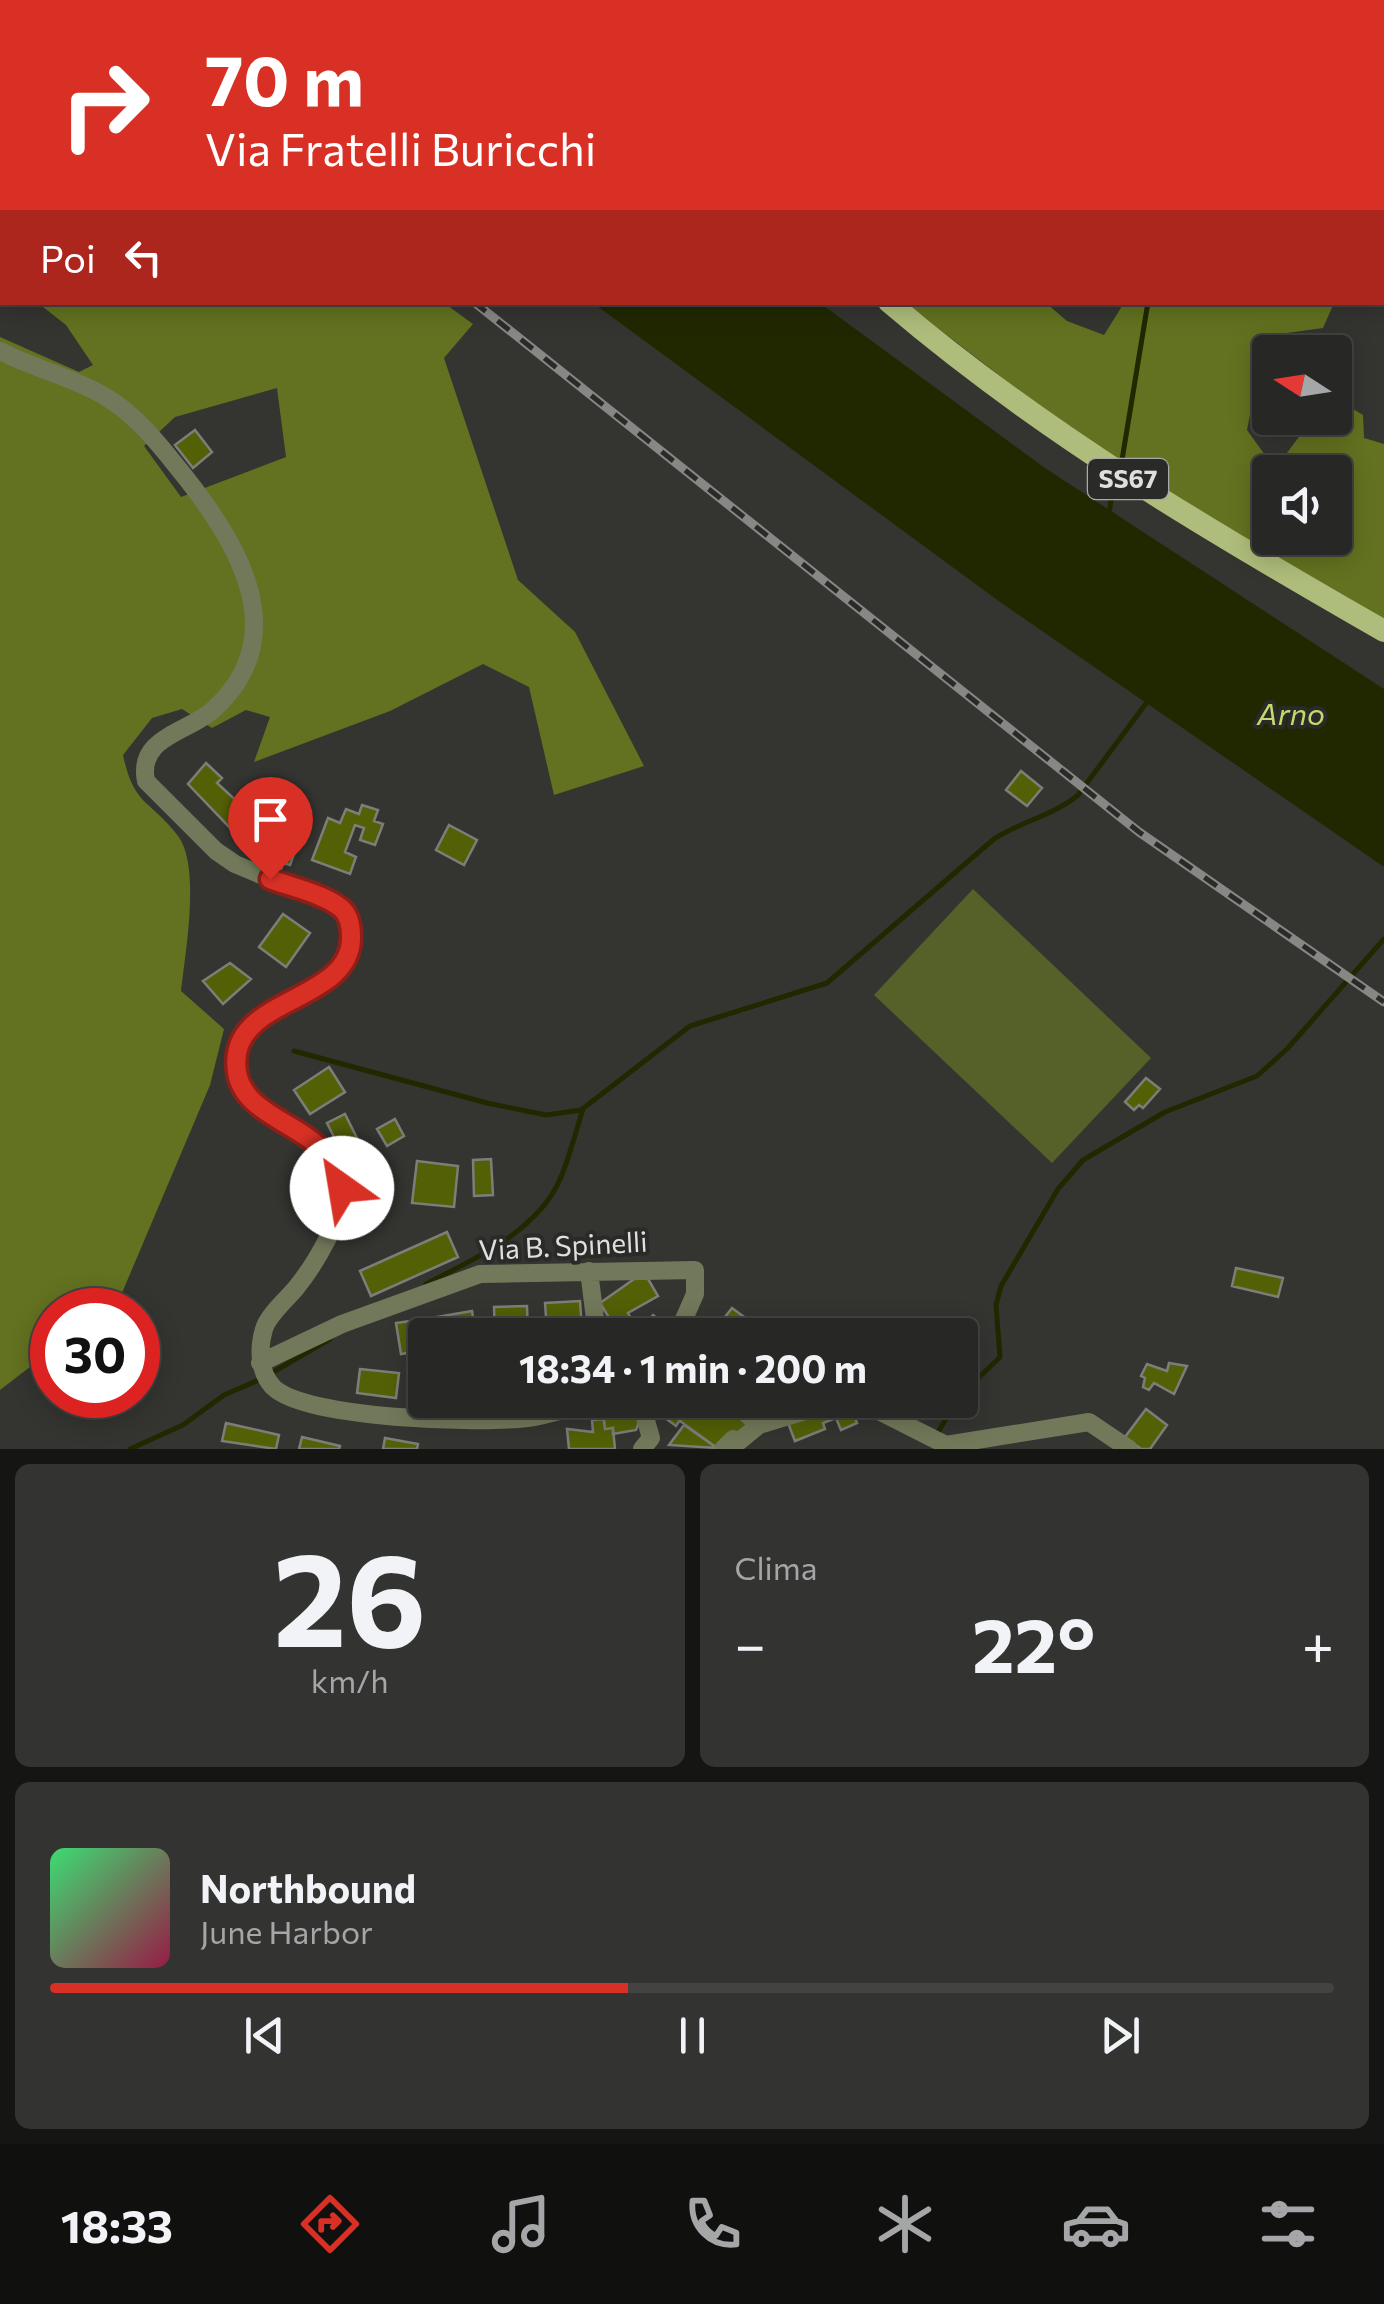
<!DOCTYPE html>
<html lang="it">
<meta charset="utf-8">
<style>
body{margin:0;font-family:Commissioner,sans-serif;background:#333432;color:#f1f3f6;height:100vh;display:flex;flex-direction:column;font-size:38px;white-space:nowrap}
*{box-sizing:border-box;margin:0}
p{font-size:32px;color:#a4a6a7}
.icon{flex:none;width:55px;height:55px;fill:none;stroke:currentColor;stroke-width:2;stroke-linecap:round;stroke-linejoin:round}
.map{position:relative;height:1449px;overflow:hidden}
.details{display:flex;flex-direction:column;gap:15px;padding:15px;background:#151614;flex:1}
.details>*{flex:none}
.hud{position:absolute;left:0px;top:0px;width:1385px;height:305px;box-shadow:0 5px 25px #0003,0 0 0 2px #434442;background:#d93025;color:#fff;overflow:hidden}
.needle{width:65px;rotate:282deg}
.buttons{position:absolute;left:1252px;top:335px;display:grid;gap:20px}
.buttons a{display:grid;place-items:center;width:100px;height:100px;border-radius:10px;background:#272825;box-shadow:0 5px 25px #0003,0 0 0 2px #434442;font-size:50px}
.speed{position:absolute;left:30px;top:1288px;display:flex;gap:20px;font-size:50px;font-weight:700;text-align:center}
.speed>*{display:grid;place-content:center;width:130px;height:130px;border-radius:50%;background:#272825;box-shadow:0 5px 25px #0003,0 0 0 2px #434442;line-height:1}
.speed .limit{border:15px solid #d22;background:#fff;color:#111}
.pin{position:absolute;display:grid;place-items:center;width:85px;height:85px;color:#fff;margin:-102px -42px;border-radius:50% 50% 50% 0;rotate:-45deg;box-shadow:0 0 10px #0007}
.pin .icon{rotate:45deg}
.me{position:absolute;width:110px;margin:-55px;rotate:328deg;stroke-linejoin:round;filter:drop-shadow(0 0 8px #0008)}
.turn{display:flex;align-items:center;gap:35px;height:210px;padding:0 40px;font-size:45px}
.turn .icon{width:130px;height:130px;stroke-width:2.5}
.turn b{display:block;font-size:70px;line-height:85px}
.then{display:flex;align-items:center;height:95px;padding:0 40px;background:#0003;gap:20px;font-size:38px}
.big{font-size:75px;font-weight:700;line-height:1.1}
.details .tile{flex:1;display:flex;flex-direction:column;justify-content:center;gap:15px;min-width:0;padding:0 35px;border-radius:15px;background:#333432}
.details .dial{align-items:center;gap:0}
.dial b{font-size:130px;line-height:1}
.song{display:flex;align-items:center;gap:30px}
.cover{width:120px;height:120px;border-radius:15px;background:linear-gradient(135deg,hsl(140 70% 55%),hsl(340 70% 35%))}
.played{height:10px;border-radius:5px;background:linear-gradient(90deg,#d93025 45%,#434442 45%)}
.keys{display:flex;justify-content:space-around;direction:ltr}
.heat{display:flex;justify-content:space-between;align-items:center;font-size:55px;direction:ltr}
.details .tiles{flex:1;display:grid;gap:15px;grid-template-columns:1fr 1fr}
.tile:last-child{grid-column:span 2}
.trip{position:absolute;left:408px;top:1318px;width:570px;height:100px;border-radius:10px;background:#272825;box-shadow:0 5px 25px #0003,0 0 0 2px #434442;font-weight:700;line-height:100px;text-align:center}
.menu{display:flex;height:160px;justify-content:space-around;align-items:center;background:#10100f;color:#a4a6a7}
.menu .icon{width:70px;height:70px}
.menu .current{color:#d93025}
.menu b{font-size:45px;color:#f1f3f6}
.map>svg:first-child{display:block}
.green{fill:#566129}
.forest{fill:#637220;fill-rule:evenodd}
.water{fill:#212800}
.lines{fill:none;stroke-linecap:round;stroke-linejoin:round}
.stream{stroke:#212800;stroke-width:5}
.building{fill:#536006;stroke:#7d7e7a;stroke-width:2.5}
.minor{stroke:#72795a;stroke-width:18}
.major{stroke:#aebd7b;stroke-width:22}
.rail-casing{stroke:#878885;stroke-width:9}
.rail{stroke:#2a2b28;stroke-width:5;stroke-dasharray:15;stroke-linecap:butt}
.route-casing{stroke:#8d1f18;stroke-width:25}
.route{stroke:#d93025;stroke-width:18}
.labels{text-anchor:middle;stroke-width:8;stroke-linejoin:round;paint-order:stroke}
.shield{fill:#2a2b28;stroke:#a9aaa7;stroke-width:2.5}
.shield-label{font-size:25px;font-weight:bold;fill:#dfe0de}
.street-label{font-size:28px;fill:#dfe0de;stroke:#2a2b28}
.water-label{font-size:30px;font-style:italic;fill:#c4da6e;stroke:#2a2b28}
</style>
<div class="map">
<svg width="1384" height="1449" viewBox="0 0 1384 1449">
<rect width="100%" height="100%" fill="#343531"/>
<!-- green -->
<path class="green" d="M973 889 1151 1058 1052 1163 874 995Z"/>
<!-- forest -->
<path class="forest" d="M510 0H974V2Z
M38 303H444L473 324 444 358 518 580 575 632 644 766 554 795 529 687 483 664 390 711 254 762 270 717 246 710 212 728 182 709 152 718 123 755C134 807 150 799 178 836 201 866 185 954 181 991L224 1029 210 1085 119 1300 105 1310H52V1350L0 1390V337L79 372 93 365 66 325ZM277 388 286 457 181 497 144 446 175 417Z
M905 303H1046L1067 321 1104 335 1124 303H1334L1323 328 1287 333 1275 352H1270L1256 384 1247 430 1275 469 1313 418H1335V398L1363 415 1364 438 1384 444V624L1081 438ZM1270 472H1335V538H1270Z"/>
<!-- water -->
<path class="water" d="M593 303H820L1045 468 1384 689V867L1000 602Z"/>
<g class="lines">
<!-- stream -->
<path class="stream" d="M1223 2 1224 0
M1121 466 1148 302
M1109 513 1115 476
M294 1051 487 1103 546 1115 581 1110 690 1026 827 983 994 839C1021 821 1053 816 1078 795L1150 698
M426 1284C474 1259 539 1231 561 1177 570 1155 576 1131 583 1109
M270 1374 330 1339
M960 1396 1000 1357 996 1305 1001 1286 1058 1189 1083 1160 1165 1112 1257 1076 1287 1049 1384 939
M937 1434 957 1400
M130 1449 183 1425 224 1395 261 1379"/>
</g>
<!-- building -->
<path class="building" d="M195 430 212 452 193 468 175 445Z
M206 763 222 778 217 783 256 819 247 829 241 823 234 832 188 784Z
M1021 771 1042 788 1027 806 1006 790Z
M362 805 378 810 374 821 383 824 375 845 360 840 364 828 355 825 345 852 356 857 350 874 312 860 328 818 340 823 346 809 359 814Z
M280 817 299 823 294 836 300 838 290 865 283 863 281 869 255 860 260 848 268 851Z
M449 825 477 840 464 865 436 850Z
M283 914 310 933 286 967 259 947Z
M230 963 251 979 223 1004 203 981Z
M329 1067 345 1092 310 1114 294 1090Z
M1146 1078 1160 1089 1143 1108 1139 1105 1134 1110 1125 1102Z
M345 1114 376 1176 358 1185 327 1123Z
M395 1119 404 1136 387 1146 377 1129Z
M491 1159 493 1195 474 1196 473 1160Z
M417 1161 458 1166 454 1207 412 1203Z
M372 1189 384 1199 365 1225 352 1220 357 1204Z
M447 1232 458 1257 371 1296 360 1271Z
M1236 1268 1283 1278 1278 1297 1232 1286Z
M644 1272 658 1296 628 1313 632 1320 616 1329 600 1303Z
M580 1301 582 1329 547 1332 545 1303Z
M527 1306 528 1334 495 1335 494 1307Z
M732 1308 759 1328 753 1335H711Z
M472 1311 476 1335H425V1350L401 1354 396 1323 431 1318 432 1325 438 1324 437 1317Z
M653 1315 669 1328 664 1335H638Z
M1169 1363 1187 1366 1174 1394 1154 1383 1149 1390 1143 1387 1145 1378 1141 1376 1147 1364 1167 1371Z
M360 1369 399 1373 396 1398 357 1393Z
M654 1400H693L676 1426 649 1406Z
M693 1400H723L752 1423 717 1448 680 1421Z
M848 1400 857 1423 841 1430 836 1418 823 1423 825 1429 795 1441 788 1423Z
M626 1401 638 1402 641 1417 636 1430 613 1434V1428L605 1429 601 1404Z
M1146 1409 1167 1425 1150 1449H1141L1125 1437Z
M604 1419 605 1429 613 1428 615 1449H569L567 1429 593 1432 592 1420Z
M226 1423 279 1435 276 1449 222 1441Z
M684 1425 717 1448 669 1445Z
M302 1437 340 1446 339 1449H299Z
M385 1438 418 1444 417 1449H383Z"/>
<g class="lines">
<!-- minor -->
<path class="minor" d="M0 351C34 369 73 377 106 397 139 417 162 448 186 478 239 545 294 637 213 710 187 733 137 737 146 781L216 851 235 864 340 908C395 983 257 993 240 1047 220 1109 324 1128 341 1185 348 1212 313 1267 296 1288 287 1299 268 1315 264 1329 258 1349 259 1372 273 1387 305 1419 481 1424 527 1418 552 1415 576 1405 601 1400
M589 1271 597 1335
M260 1363 342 1324 480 1274 695 1270V1294L677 1335
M640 1400 651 1438 642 1449
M731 1400 759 1425
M857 1400 946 1445 1089 1422 1129 1449
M723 1449 733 1439 737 1443 759 1425 842 1400"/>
<!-- major -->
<path class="major" d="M481 0 485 2
M889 302C1041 432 1211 532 1384 631"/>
<defs>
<path id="rail" d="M0 48 2 49
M474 302 1139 832 1384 1002"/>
</defs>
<!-- rail casing -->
<use href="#rail" class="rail-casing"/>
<!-- rail -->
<use href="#rail" class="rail"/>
</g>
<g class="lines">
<defs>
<path id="route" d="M270 879C291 887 324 894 341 908 349 915 351 926 351 936 353 1005 225 995 237 1072 243 1114 303 1124 325 1154 332 1164 336 1177 342 1188"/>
</defs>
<!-- route casing -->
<use href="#route" class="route-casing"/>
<!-- route -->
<use href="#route" class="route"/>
</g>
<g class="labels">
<!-- shield labels -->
<rect class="shield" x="1088" y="459" width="80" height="40" rx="8"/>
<g class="shield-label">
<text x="1128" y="488">SS67</text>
</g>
<!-- street labels -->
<g class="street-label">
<text transform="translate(563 1246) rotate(-3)" y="10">Via B. Spinelli</text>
</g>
<!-- water labels -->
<g class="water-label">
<text x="1291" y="725">Arno</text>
</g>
</g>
</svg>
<div class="buttons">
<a><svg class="needle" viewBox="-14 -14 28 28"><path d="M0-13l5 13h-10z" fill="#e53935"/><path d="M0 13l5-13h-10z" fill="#a4a6a7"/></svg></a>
<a><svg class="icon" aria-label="sound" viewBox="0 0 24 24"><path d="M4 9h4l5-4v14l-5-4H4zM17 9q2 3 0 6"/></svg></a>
</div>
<div class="speed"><div class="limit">30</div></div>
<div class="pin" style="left:270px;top:879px;background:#d93025"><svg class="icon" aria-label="arrive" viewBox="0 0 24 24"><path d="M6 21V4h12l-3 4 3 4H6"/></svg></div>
<svg class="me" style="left:342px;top:1188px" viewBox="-20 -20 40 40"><circle r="19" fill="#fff"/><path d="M0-13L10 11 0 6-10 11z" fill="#d93025"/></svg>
<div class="trip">18:34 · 1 min · 200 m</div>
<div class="hud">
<div class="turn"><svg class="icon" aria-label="right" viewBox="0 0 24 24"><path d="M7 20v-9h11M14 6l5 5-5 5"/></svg><div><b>70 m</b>Via Fratelli Buricchi</div></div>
<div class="then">Poi<svg class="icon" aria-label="left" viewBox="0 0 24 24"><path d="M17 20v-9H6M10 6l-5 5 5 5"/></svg></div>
</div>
</div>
<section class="details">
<div class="tiles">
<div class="tile dial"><b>26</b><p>km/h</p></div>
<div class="tile"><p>Clima</p>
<div class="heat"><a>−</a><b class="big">22°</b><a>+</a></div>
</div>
<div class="tile">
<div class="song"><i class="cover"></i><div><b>Northbound</b><p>June Harbor</p></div></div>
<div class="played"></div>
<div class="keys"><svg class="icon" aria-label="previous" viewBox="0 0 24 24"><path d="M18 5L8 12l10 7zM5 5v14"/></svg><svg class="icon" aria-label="pause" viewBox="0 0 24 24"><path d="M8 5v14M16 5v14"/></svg><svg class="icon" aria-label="next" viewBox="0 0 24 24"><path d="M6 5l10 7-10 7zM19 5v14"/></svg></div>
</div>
</div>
</section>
<nav class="menu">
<b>18:33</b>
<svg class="icon current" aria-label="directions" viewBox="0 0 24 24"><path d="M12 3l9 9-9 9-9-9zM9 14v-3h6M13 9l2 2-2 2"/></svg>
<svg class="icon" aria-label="music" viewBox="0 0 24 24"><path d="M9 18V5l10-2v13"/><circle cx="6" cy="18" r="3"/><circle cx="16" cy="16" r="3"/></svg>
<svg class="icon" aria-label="phone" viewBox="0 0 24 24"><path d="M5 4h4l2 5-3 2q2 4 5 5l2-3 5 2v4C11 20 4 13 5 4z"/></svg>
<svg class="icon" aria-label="climate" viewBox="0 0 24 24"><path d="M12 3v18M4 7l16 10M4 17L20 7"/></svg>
<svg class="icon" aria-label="car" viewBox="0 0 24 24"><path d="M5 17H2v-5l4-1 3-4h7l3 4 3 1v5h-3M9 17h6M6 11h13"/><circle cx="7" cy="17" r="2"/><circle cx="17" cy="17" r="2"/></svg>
<svg class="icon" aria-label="filters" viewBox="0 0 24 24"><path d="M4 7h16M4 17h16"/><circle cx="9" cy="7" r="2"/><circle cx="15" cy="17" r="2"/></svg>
</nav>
